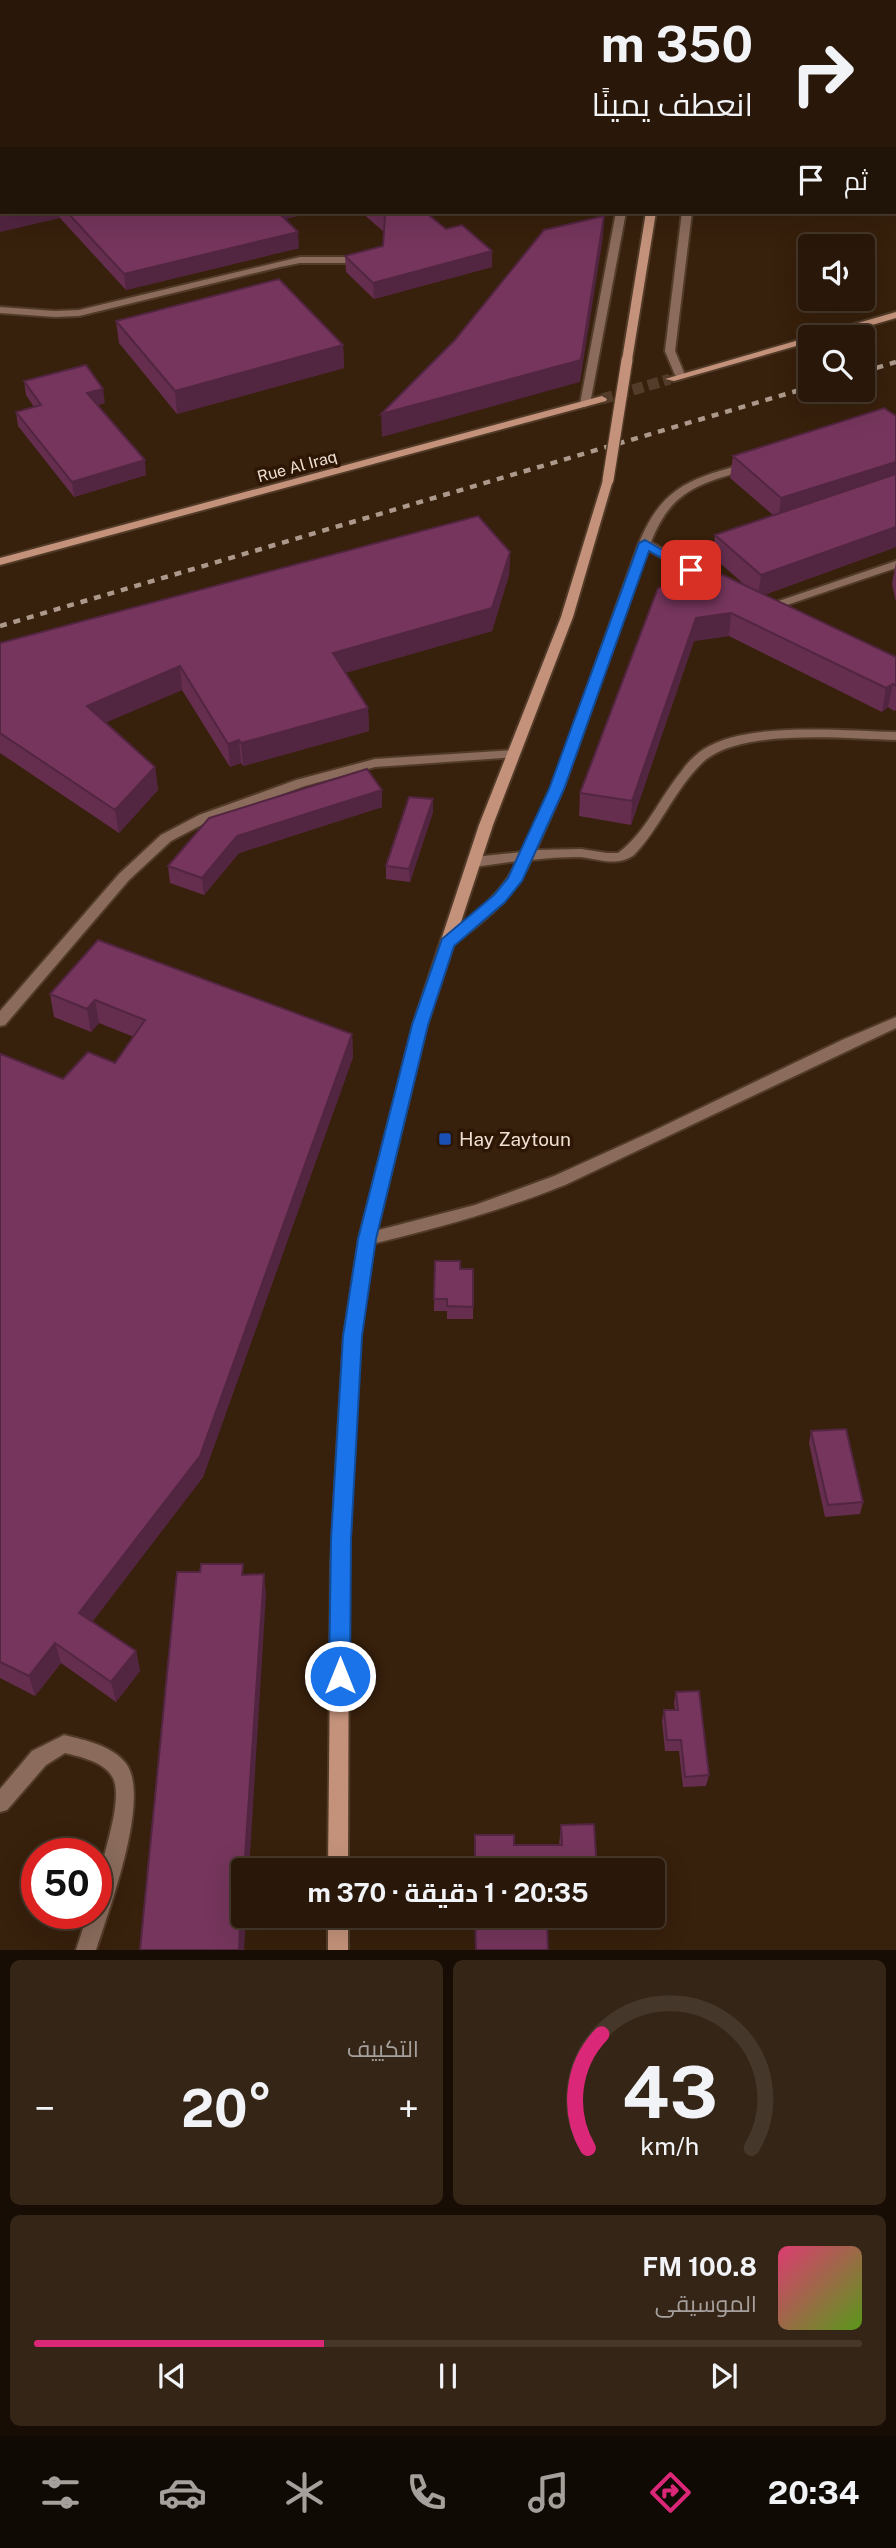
<!DOCTYPE html>
<html lang="ar">
<meta charset="utf-8">
<style>
body{margin:0;font-family:"Public Sans",Cairo,sans-serif;background:#352517;color:#f1f3f6;direction:rtl;height:100vh;display:flex;flex-direction:column;font-size:26px;white-space:nowrap}
*{box-sizing:border-box;margin:0}
p{font-size:23px;color:#a5a09c}
.icon{flex:none;width:38px;height:38px;fill:none;stroke:currentColor;stroke-width:2;stroke-linecap:round;stroke-linejoin:round}
.map{position:relative;height:1950px;overflow:hidden;direction:ltr}
.details{display:flex;flex-direction:column;gap:10px;padding:10px;background:#170d05;flex:1}
.details>*{flex:none}
.guide{position:absolute;left:0px;top:0px;width:896px;height:214px;box-shadow:0 7px 28px #0002,0 0 0 2px #45372a;direction:rtl;background:#291809;color:#f1f3f6;overflow:hidden}
.buttons{position:absolute;left:798px;top:234px;display:grid;gap:14px}
.buttons a{display:grid;place-items:center;width:77px;height:77px;border-radius:7px;background:#291809;box-shadow:0 7px 28px #0002,0 0 0 2px #45372a;font-size:35px}
.speed{position:absolute;left:21px;top:1838px;display:flex;gap:14px;font-size:35px;font-weight:700;text-align:center}
.speed>*{display:grid;place-content:center;width:91px;height:91px;border-radius:50%;background:#291809;box-shadow:0 7px 28px #0002,0 0 0 2px #45372a;line-height:1}
.speed .limit{border:10px solid #d22;background:#fff;color:#111}
.pin{position:absolute;display:grid;place-items:center;width:60px;height:60px;color:#fff;margin:-30px;border-radius:14px;box-shadow:0 4px 10px #0006}
.me{position:absolute;width:77px;margin:-38px;rotate:0deg;stroke-linejoin:round;filter:drop-shadow(0 0 5px #0008)}
.turn{display:flex;align-items:center;gap:24px;height:147px;padding:0 28px;font-size:32px}
.turn .icon{width:91px;height:91px;stroke-width:2.5}
.turn b{display:block;font-size:49px;line-height:60px}
.then{display:flex;align-items:center;height:66px;padding:0 28px;background:#0003;gap:14px;font-size:26px}
.big{font-size:52px;font-weight:700;line-height:1.1}
.details .tile{flex:1;display:flex;flex-direction:column;justify-content:center;gap:10px;min-width:0;padding:0 24px;border-radius:10px;background:#352517}
.details .dial{align-items:center;gap:0}
.dial svg{height:182px;overflow:visible;fill:none;stroke:#45372a;stroke-width:7;stroke-linecap:round;text-anchor:middle}
.dial text{fill:#f1f3f6;stroke:none}
.song{display:flex;align-items:center;gap:21px}
.cover{width:84px;height:84px;border-radius:10px;background:linear-gradient(135deg,hsl(340 70% 55%),hsl(90 70% 35%))}
.played{height:7px;border-radius:4px;background:linear-gradient(90deg,#db2777 35%,#45372a 35%)}
.keys{display:flex;justify-content:space-around;direction:ltr}
.heat{display:flex;justify-content:space-between;align-items:center;font-size:38px;direction:ltr}
.details .tiles{flex:1;display:grid;gap:10px;grid-template-columns:1fr 1fr}
.tile:last-child{grid-column:span 2}
.trip{position:absolute;left:231px;top:1858px;width:434px;height:70px;border-radius:7px;background:#291809;box-shadow:0 7px 28px #0002,0 0 0 2px #45372a;font-weight:700;line-height:70px;text-align:center;direction:rtl}
.tabs{display:flex;height:112px;justify-content:space-around;align-items:center;background:#100a04;color:#a5a09c}
.tabs .icon{width:49px;height:49px}
.tabs .on{color:#db2777}
.tabs b{font-size:32px;color:#f1f3f6}
.map>svg:first-child{display:block}
.lines{fill:none;stroke-linecap:round;stroke-linejoin:round}
.secondary-tunnel{stroke:#533d2a;stroke-width:11;stroke-dasharray:11 5;stroke-linecap:butt}
.lane-casing{stroke:#513b28;stroke-width:4}
.street-casing{stroke:#513b28;stroke-width:4}
.secondary-casing{stroke:#513b28;stroke-width:4}
.lane{fill:#8a6b5c;fill-rule:evenodd}
.street{fill:#8a6b5c;fill-rule:evenodd}
.secondary{fill:#c4927a;fill-rule:evenodd}
.rail{stroke:#ac998b;stroke-width:4.5;stroke-dasharray:7 7;stroke-linecap:butt}
.secondary-bridge-casing{stroke:#513b28;stroke-width:14;stroke-linecap:butt}
.secondary-bridge{stroke:#c4927a;stroke-width:11}
.wall{fill:#652e4f}
.shaded-wall{fill:#522540}
.building{fill:#75355c;stroke:#522540;stroke-width:2}
.route{fill:#1a73e8;stroke:#114b97;stroke-width:2}
.transit-dot{fill:#1a4fb4;stroke:#2d1604;stroke-width:2.5}
.labels{text-anchor:middle;stroke-width:7;stroke-linejoin:round;paint-order:stroke}
.far-street-label{font-size:16px;fill:#efdfd3;stroke:#2d1604}
.poi-label{font-size:19px;fill:#efdfd3;stroke:#2d1604;text-anchor:start}
</style>
<div class="map">
<svg width="896" height="1950" viewBox="0 0 896 1950">
<rect width="100%" height="100%" fill="#37200c"/>
<g class="lines">
<!-- secondary-tunnel -->
<path class="secondary-tunnel" d="M602 399 670 379"/>
<defs>
<path id="lane" d="M300 257H351L356 260 351 263H300L280 267 79 316 55 317 0 313V307L55 311 79 310Z"/>
<path id="street" d="M274 0H287L271 2Z
M714 0H722V2H714Z
M842 0H850V2H842Z
M894 47H896V51H894Z
M0 56H2V60H0Z
M616 212H626L590 404 585 407 580 404Z
M682 212H692L675 351 685 375 680 378 675 375 665 351Z
M748 463 753 466 752 468C701 484 672 488 651 542L675 556 728 539H736V543L684 560 729 587 723 590 719 589 648 550 563 789 536 850 581 849 607 853H618C645 834 660 797 681 772 687 763 695 755 704 749 747 721 845 731 896 732V740C846 739 738 727 701 764 674 791 660 828 634 855 615 868 598 858 578 857 562 857 547 858 531 860 513 901 486 918 452 946H442L440 943 442 940C471 916 502 896 517 861L474 867 467 862 474 857 522 852 551 789 639 543C662 486 692 478 748 463Z
M896 561V568L772 610H764L762 608 764 606Z
M514 750 518 751 520 754 518 757 375 767 305 786 209 821 171 841 129 880 5 1025 0 1026V1011L119 874 161 835 199 815 296 780 375 759Z
M896 1017V1028L565 1185C500 1211 435 1229 367 1245L361 1243 359 1239 361 1235 367 1233 475 1205 554 1176 651 1132 842 1040Z
M64 1735C85 1740 114 1746 127 1765 150 1800 109 1910 96 1950H76L88 1913H96C96 1904 95 1894 97 1885 101 1860 124 1801 113 1778 105 1762 81 1757 65 1753L46 1765 7 1810 0 1812V1789L32 1751Z"/>
<path id="secondary" d="M683 0H691V2H683Z
M646 212H656L632 360 627 363 622 360Z
M896 312V318L827 338H810V342L674 381 665 379Z
M602 396 607 399 606 401 0 565V558Z
M608 477 613 480 573 617 493 825 427 1025 375 1239 360 1336 354 1433 349 1565 348 1871H328L331 1565 338 1433 344 1336 359 1239 413 1025 479 825 561 617 603 480Z
M328 1916H348V1950H328Z"/>
</defs>
<!-- lane casing -->
<use href="#lane" class="lane-casing"/>
<!-- street casing -->
<use href="#street" class="street-casing"/>
<!-- secondary casing -->
<use href="#secondary" class="secondary-casing"/>
<!-- lane -->
<use href="#lane" class="lane"/>
<!-- street -->
<use href="#street" class="street"/>
<!-- secondary -->
<use href="#secondary" class="secondary"/>
<!-- rail -->
<path class="rail" d="M863 372 896 362
M0 626 810 387"/>
<defs>
<path id="secondary-bridge" d="M608 480 627 360"/>
</defs>
<!-- secondary-bridge casing -->
<use href="#secondary-bridge" class="secondary-bridge-casing"/>
<!-- secondary-bridge -->
<use href="#secondary-bridge" class="secondary-bridge"/>
</g>
<!-- wall -->
<path class="wall" d="M310 0H421L413 2H312Z
M453 0H629L621 2H455Z
M2 212H314L285 219 299 248 126 290 60 218Z
M361 212H425L492 267 374 299 346 272 345 256 383 246 384 232Z
M116 321 343 345 344 368 177 414 119 343Z
M24 381 105 403 98 405 146 475 74 497 18 426 16 412 34 407 26 395Z
M896 416V547L764 595 896 657V710L894 711 888 707 882 712 729 636 694 641 631 825 579 816 580 793 658 588 746 586 713 557 715 535 773 515 730 478 733 456Z
M510 552 509 575 492 631 345 673 368 708 369 731 243 766 241 763 230 767 182 690 106 722 155 767 158 790 119 833 0 753V643Z
M896 562V602L892 584Z
M382 790V807L239 853 204 895 170 883 168 866Z
M433 812 410 882 386 879V866Z
M50 994 352 1034 353 1057 203 1477 92 1622 136 1651 140 1671 116 1702 61 1663 35 1696 0 1678V1056L63 1079 115 1063 134 1037 99 1023 91 1032 54 1017Z
M435 1261 460 1269H473V1319H447V1311H434Z
M811 1431 863 1502 860 1514 825 1517 809 1443Z
M676 1692 709 1775 706 1786 683 1787 679 1751H665L662 1721 664 1710H675L674 1703Z
M561 1825 597 1871H474L475 1835 514 1845H559Z"/>
<!-- shaded-wall -->
<path class="shaded-wall" d="M110 0H194L185 2H102Z
M351 0H421L413 2H343Z
M2 22V40L0 41V23Z
M16 212H59L60 218 0 232V216Z
M272 212H314L272 222Z
M604 216 603 237 580 382 382 437 381 414Z
M298 232 299 248 126 290 124 274Z
M492 251V267L374 299 373 283Z
M343 345 344 368 177 414 175 391Z
M103 389 105 403 89 407 87 393Z
M896 458V482L778 520 781 498Z
M145 460 146 475 74 497 72 482Z
M896 527V547L758 597 761 575Z
M510 552 509 575 492 631 334 676 333 653Z
M731 613 729 636 694 641 631 825 632 801 696 618Z
M180 666 182 690 91 729 87 706Z
M893 684 888 707 882 712 886 688Z
M368 708 369 731 243 766 241 743Z
M239 740 241 763 230 767 228 744Z
M155 767 158 790 119 833 115 810Z
M382 790V807L239 853 204 895 202 878 237 836Z
M433 799V812L410 882 409 869Z
M95 1000 99 1023 91 1032 87 1009Z
M352 1034 353 1057 203 1477 84 1633 79 1613Z
M264 1574 266 1595 249 1871H244Z
M55 1643 61 1663 35 1696 29 1676Z
M136 1651 140 1671 116 1702 111 1682Z
M243 1887V1916H246L244 1950H239Z"/>
<!-- building -->
<path class="building" d="M0 0H110L102 2H2V22L0 23Z
M328 0H351L343 2H330Z
M474 0H616L618 2H477Z
M744 0H824V2H744Z
M0 173H2V212H16L0 216Z
M67 212H278L298 232 124 274Z
M379 212H425L446 229 462 225 492 251 373 283 345 256 383 246 385 216Z
M604 216 581 360 381 414 455 340 544 230Z
M279 279 343 345 175 391 116 321Z
M86 365 103 389 87 393 145 460 72 482 16 412 41 405 24 381Z
M884 408 896 416V462L781 498 733 456Z
M896 474V527L761 575 715 535Z
M478 516 510 552 492 608 333 653 368 708 241 743 239 740 228 744 180 666 87 706 155 767 115 810 0 733V643Z
M723 575 896 657V686L893 684 886 688 731 613 696 618 632 801 580 793 658 588Z
M367 769 382 790 237 836 202 878 168 866 209 818Z
M409 797 433 799 409 869 386 866Z
M98 940 352 1034 200 1456 79 1613 136 1651 111 1682 55 1643 29 1676 0 1662V1056L1 1054 63 1079 88 1052 115 1063 145 1020 95 1000 87 1009 50 994Z
M435 1261H460V1269H473V1307L447 1306V1299H434Z
M846 1429 863 1502 828 1505 811 1431Z
M201 1564H243L242 1575 264 1574 244 1871H243L239 1950H140L177 1572H200Z
M699 1691 709 1775 685 1777 681 1740H667L664 1710H678L676 1692Z
M594 1824 597 1871H475V1835H514V1845H562L561 1825Z
M475 1916H547L548 1950H476Z"/>
<!-- route -->
<path class="route" d="M645 540 697 570 695 572H686L649 551 564 789 522 881 505 902 454 946 428 1025 376 1239 362 1336 351 1539 350 1676 347 1683 340 1686 332 1683 329 1676 331 1539 343 1336 358 1239 412 1025 442 939 494 895 508 878 549 789 639 543Z"/>
<!-- markers -->
<rect class="transit-dot" x="438" y="1132" width="14" height="14" rx="3.5"/>
<g class="labels">
<!-- far-street labels -->
<g class="far-street-label">
<text transform="translate(297 466) rotate(-15)" y="6">Rue Al Iraq</text>
</g>
<!-- poi labels -->
<g class="poi-label">
<text x="459" y="1146">Hay Zaytoun</text>
</g>
</g>
</svg>
<div class="buttons">
<a><svg class="icon" aria-label="sound" viewBox="0 0 24 24"><path d="M4 9h4l5-4v14l-5-4H4zM17 9q2 3 0 6"/></svg></a>
<a><svg class="icon" aria-label="search" viewBox="0 0 24 24"><circle cx="10" cy="10" r="6"/><path d="M15 15l6 6"/></svg></a>
</div>
<div class="speed"><div class="limit">50</div></div>
<div class="pin" style="left:691px;top:570px;background:#d93025"><svg class="icon" aria-label="arrive" viewBox="0 0 24 24"><path d="M6 21V4h12l-3 4 3 4H6"/></svg></div>
<svg class="me" style="left:340px;top:1676px" viewBox="-20 -20 40 40"><circle r="17" fill="#1a73e8" stroke="#fff" stroke-width="3"/><path d="M0-11L8 9 0 5-8 9z" fill="#fff"/></svg>
<div class="trip">20:35 · 1 دقيقة · 370 m</div>
<div class="guide">
<div class="turn"><svg class="icon" aria-label="right" viewBox="0 0 24 24"><path d="M7 20v-9h11M14 6l5 5-5 5"/></svg><div><b>350 m</b>انعطف يمينًا</div></div>
<div class="then">ثم<svg class="icon" aria-label="arrive" viewBox="0 0 24 24"><path d="M6 21V4h12l-3 4 3 4H6"/></svg></div>
</div>
</div>
<section class="details">
<div class="tiles">
<div class="tile dial"><svg viewBox="0 0 100 80">
<path d="M14 69A42 42 0 1 1 86 69"/>
<path d="M14 69A42 42 0 0 1 20 19" stroke="#db2777"/>
<text x="50" y="56" font-size="32" font-weight="700">43</text>
<text x="50" y="72" font-size="11">km/h</text>
</svg></div>
<div class="tile"><p>التكييف</p>
<div class="heat"><a>−</a><b class="big">20°</b><a>+</a></div>
</div>
<div class="tile">
<div class="song"><i class="cover"></i><div><b>100.8 FM</b><p>الموسيقى</p></div></div>
<div class="played"></div>
<div class="keys"><svg class="icon" aria-label="previous" viewBox="0 0 24 24"><path d="M18 5L8 12l10 7zM5 5v14"/></svg><svg class="icon" aria-label="pause" viewBox="0 0 24 24"><path d="M8 5v14M16 5v14"/></svg><svg class="icon" aria-label="next" viewBox="0 0 24 24"><path d="M6 5l10 7-10 7zM19 5v14"/></svg></div>
</div>
</div>
</section>
<nav class="tabs">
<b>20:34</b>
<svg class="icon on" aria-label="directions" viewBox="0 0 24 24"><path d="M12 3l9 9-9 9-9-9zM9 14v-3h6M13 9l2 2-2 2"/></svg>
<svg class="icon" aria-label="music" viewBox="0 0 24 24"><path d="M9 18V5l10-2v13"/><circle cx="6" cy="18" r="3"/><circle cx="16" cy="16" r="3"/></svg>
<svg class="icon" aria-label="phone" viewBox="0 0 24 24"><path d="M5 4h4l2 5-3 2q2 4 5 5l2-3 5 2v4C11 20 4 13 5 4z"/></svg>
<svg class="icon" aria-label="climate" viewBox="0 0 24 24"><path d="M12 3v18M4 7l16 10M4 17L20 7"/></svg>
<svg class="icon" aria-label="car" viewBox="0 0 24 24"><path d="M5 17H2v-5l4-1 3-4h7l3 4 3 1v5h-3M9 17h6M6 11h13"/><circle cx="7" cy="17" r="2"/><circle cx="17" cy="17" r="2"/></svg>
<svg class="icon" aria-label="filters" viewBox="0 0 24 24"><path d="M4 7h16M4 17h16"/><circle cx="9" cy="7" r="2"/><circle cx="15" cy="17" r="2"/></svg>
</nav>
